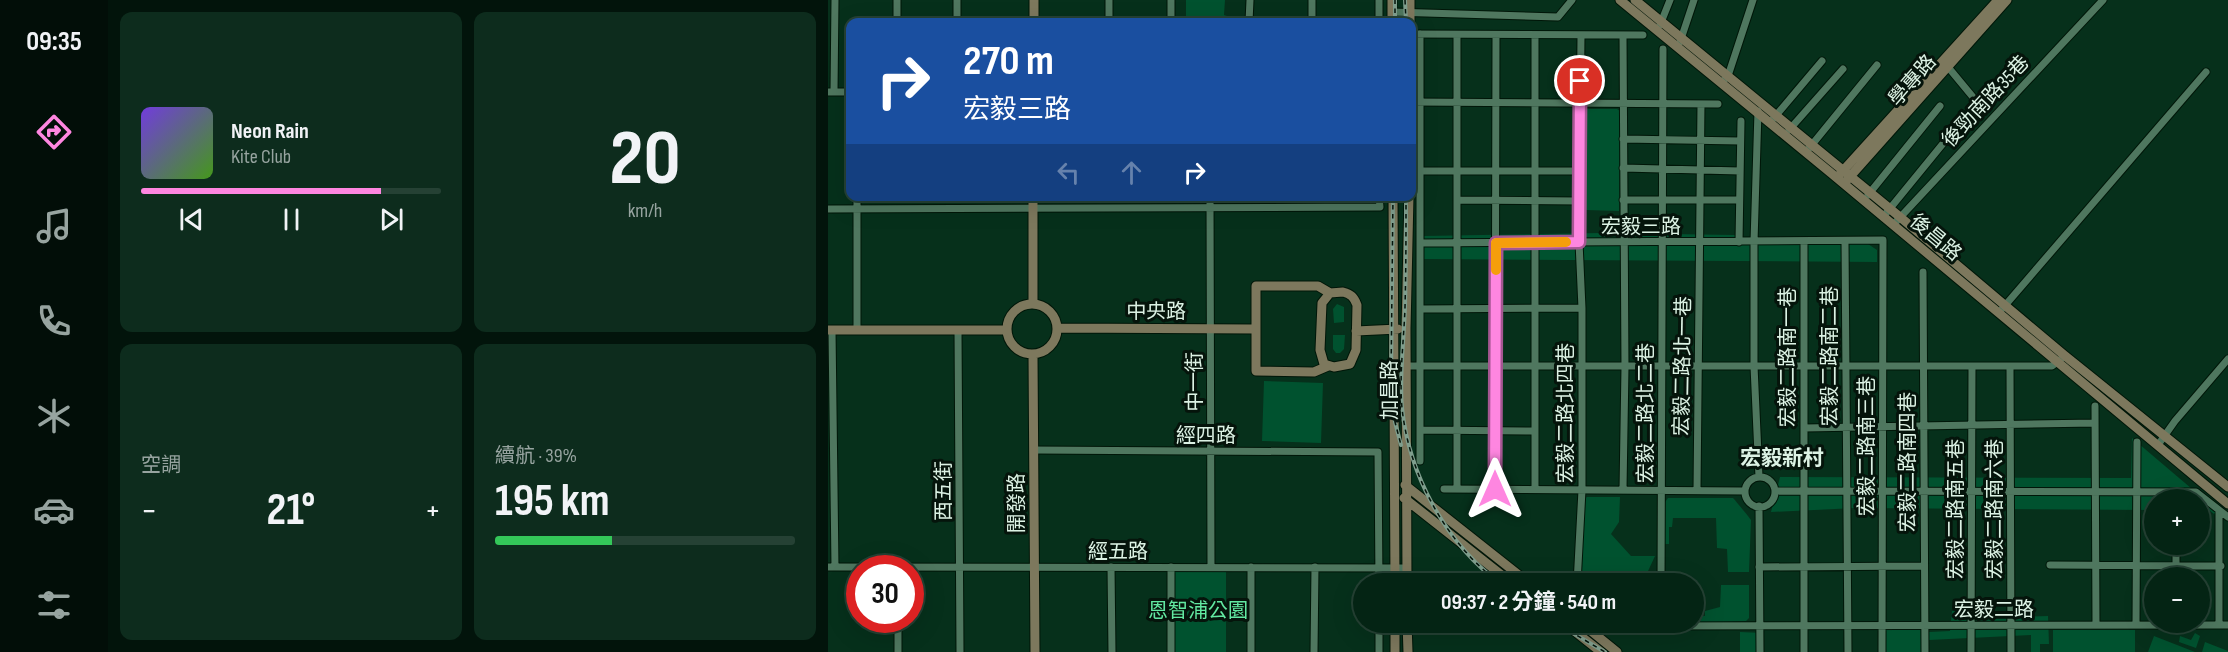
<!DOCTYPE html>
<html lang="zh-TW">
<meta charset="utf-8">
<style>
body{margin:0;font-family:"Sofia Sans Condensed","Noto Sans TC",sans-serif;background:#0d2c1d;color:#f1f3f6;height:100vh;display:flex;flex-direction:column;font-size:22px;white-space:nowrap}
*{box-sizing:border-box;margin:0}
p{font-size:20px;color:#97a4a0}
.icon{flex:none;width:33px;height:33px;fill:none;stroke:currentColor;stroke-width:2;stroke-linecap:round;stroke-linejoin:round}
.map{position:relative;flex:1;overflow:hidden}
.panel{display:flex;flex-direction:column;gap:12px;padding:12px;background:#02140b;width:720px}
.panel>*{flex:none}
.guide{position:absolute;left:18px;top:18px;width:570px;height:183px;border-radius:12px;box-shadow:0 6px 24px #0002,0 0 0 2px #254134;background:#1a4fa0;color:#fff;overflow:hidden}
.controls{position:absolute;left:1316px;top:489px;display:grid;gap:12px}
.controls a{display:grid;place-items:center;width:66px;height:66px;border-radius:50%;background:#042414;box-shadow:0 6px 24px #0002,0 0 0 2px #254134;font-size:30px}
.speed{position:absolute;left:18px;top:555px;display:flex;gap:12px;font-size:30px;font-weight:700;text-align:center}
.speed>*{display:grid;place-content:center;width:78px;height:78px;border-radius:50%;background:#042414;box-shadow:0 6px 24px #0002,0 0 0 2px #254134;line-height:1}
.speed .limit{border:9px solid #d22;background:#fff;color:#111}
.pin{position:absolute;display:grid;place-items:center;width:51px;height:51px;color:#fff;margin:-26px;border:3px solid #fff;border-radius:50%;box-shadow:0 2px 6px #0007}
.me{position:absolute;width:66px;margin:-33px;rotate:0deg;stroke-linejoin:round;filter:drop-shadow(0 0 4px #0008)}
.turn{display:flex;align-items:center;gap:21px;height:126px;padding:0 18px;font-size:27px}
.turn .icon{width:78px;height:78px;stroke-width:2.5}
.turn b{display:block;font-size:42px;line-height:51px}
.lanes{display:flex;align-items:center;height:57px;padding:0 18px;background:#0003;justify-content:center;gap:30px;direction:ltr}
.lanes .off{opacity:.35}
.big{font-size:45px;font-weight:700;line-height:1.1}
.panel .card{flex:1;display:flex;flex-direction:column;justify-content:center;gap:9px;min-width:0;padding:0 21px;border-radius:12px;background:#0d2c1d}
.panel .dial{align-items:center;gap:0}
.dial b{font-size:78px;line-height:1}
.song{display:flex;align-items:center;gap:18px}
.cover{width:72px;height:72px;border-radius:9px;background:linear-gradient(135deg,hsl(260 70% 55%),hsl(100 70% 35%))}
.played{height:6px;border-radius:3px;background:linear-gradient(90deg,#fe86e0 80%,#254134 80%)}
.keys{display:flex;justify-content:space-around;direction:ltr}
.heat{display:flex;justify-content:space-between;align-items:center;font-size:33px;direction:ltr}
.charge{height:9px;border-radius:4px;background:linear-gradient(90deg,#34c759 39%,#254134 0)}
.panel .tiles{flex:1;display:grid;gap:12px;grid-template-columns:repeat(2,1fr)}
.trip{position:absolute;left:525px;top:573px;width:351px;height:60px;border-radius:30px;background:#042414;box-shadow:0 6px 24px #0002,0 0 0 2px #254134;font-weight:700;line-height:60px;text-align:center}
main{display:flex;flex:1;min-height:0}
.menu{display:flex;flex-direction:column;width:108px;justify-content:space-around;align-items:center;background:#020e08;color:#97a4a0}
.menu .icon{width:42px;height:42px}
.menu .selected{color:#fe86e0}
.menu b{font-size:27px;color:#f1f3f6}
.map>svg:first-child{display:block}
.green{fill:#00522f}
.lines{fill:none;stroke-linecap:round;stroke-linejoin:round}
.street-casing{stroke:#001608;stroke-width:9}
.secondary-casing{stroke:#001608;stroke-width:11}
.street{stroke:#4f775f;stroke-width:7}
.secondary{stroke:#7d785d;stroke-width:9}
.rail-casing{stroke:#7f9e8d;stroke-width:4}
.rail{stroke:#05140b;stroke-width:1.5;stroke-dasharray:4.5;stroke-linecap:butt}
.route-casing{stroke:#a55792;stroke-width:15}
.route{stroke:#fe86e0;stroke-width:10}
.slow{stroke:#f59e0b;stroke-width:10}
.labels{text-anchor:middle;stroke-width:6;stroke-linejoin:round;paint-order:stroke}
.street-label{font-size:20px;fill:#dcf2e4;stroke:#05140b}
.park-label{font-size:20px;fill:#62e8a1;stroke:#05140b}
.neighbourhood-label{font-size:21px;font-weight:bold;fill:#dcf2e4;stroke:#05140b}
</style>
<main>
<nav class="menu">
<b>09:35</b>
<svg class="icon selected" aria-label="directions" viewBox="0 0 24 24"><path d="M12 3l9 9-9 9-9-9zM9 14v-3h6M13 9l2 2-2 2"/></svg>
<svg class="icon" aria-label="music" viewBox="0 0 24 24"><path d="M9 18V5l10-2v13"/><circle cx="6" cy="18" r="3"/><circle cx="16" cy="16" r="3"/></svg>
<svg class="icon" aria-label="phone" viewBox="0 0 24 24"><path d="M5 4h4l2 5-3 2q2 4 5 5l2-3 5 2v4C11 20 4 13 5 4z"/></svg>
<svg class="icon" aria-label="climate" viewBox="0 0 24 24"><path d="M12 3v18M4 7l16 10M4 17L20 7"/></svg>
<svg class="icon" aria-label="car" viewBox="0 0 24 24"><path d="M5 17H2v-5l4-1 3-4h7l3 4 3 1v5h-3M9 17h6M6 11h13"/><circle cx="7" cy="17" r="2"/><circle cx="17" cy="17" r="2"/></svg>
<svg class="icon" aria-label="filters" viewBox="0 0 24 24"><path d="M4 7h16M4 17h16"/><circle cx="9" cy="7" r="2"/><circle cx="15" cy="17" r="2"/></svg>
</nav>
<section class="panel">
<div class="tiles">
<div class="card">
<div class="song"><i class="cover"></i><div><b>Neon Rain</b><p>Kite Club</p></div></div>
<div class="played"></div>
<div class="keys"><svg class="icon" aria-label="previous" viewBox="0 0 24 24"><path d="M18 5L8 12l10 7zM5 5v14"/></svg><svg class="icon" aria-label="pause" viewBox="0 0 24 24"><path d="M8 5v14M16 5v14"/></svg><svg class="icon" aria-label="next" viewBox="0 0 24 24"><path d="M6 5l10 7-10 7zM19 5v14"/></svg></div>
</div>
<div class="card dial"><b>20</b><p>km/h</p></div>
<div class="card"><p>空調</p>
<div class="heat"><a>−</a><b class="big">21°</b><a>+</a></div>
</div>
<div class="card"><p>續航 · 39%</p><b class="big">195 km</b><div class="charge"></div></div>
</div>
</section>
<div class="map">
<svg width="1400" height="652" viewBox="0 0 1400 652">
<rect width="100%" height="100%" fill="#06301b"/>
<!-- green -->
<path class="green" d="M358 0H397L396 15 399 16 400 22H358Z
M759 109H789L792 111 791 211 758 210V112Z
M773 233 907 235V245L1040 244 1049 250V262L594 259 595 236Z
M509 304 516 307V322L506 323 505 309Z
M505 335H517L516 349 512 353H508L505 349Z
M436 381 495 383 493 443 434 441Z
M1304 438 1390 511V517L1381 510H1371V500H1326V510L1028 508 943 512 952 477 1303 478Z
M759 497H792L791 522 783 534 803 556H827L815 582 752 584 755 499Z
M840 498H905C907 500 921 517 923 520L921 572H900L899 549 889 548 888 518H845L844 527H841V544H836L837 502Z
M343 567H398V652H343Z
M893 585H921V618L918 621 840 624 839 623 866 622V616H877V611L892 607Z
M1136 608 1137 619 1220 616 1221 644H1212V652H1203V635L1101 640V632L1122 631 1124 611Z
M1057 630H1094V652H1057Z
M1225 630H1307V652H1225Z
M912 632 935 633 936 652H912Z
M1367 633 1372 636 1368 648 1351 642 1352 636 1363 640Z
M1326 636 1367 652H1320Z
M1377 642 1400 651V652H1374Z"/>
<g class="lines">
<defs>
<path id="street" d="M69 0V22
M129 0V22
M564 12 730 17 744 0
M281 22V0
M343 22V0
M421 22 422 0
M484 22V0
M551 22V0
M832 25 842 0
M584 34 815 35
M795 35 797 367 795 489
M852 42 866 0
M897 79 900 76 925 0
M0 92H22
M6 92 7 0
M584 102 890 104
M930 111 926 242V366L931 477
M945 119 994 61
M961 130 1015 69
M795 139 912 141
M978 152 1049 65
M795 168 912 171
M592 171H752
M1040 195 1112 106
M382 196 383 567
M629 200 751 201
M795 200H911
M0 209 552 207 551 196
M1055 217 1149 102 1120 67
M1065 225 1275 0
M976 241V652
M1017 241 1020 652
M911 242 913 121
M592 243 1055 240 1054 652
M1095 272 1097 652
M592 309 754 308
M1174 309 1378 72
M4 330 7 567
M29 330V196
M130 330 132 652
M578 366H1224L1233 359
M1182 366 1183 652
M1267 406 1268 625
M976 428 1267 423
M592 430 707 431
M1330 445 1347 421 1400 359
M206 450 550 452 551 584
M592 461V34
M917 492a15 15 0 1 1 30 0a15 15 0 1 1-30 0Z
M616 489 917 491
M629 489V35
M667 489 668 35
M707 489V35
M869 490 873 104
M947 491 1368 492 1400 517
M931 506 932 652
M1391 510V625
M1348 544V578
M1222 565 1393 566
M0 567 579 568
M283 567 284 652
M343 567V652
M931 567 1096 566
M749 584 754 490V308L751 242 753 36
M833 584 835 49
M551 622V652
M782 622 786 626 1400 625
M1308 625 1309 442
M70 652V620
M423 652V567
M486 652 487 567
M1143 652 1144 366"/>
<path id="secondary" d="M564 0V22
M792 0 1003 173 1400 504
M807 0 1072 217 1236 355 1400 487
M206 22V0
M582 22V0
M1012 174 1170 0
M1019 180 1179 0
M565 196 567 584
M515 292C523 294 526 297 529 305L528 350 522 364 506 367 496 364 492 350 494 303 502 293Z
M179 329a25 25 0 1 1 50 0a25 25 0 1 1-50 0Z
M205 304V196
M230 328 427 329
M0 330H179
M528 331 570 329
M205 355 207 652
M500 366 486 372 428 371V286H490L502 293
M577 485 702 584
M576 498 685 584
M579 584 578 329 581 196
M567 622V652
M579 622 580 652
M735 622 773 652
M752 622 789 652"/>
</defs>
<!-- street casing -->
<use href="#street" class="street-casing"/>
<!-- secondary casing -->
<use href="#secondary" class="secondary-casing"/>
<!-- street -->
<use href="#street" class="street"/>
<!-- secondary -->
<use href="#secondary" class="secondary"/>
<defs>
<path id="rail" d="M577 0 578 22
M567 22V0
M565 196 563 378 567 422 573 445
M578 196C578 233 578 270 577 307 576 340 571 375 574 408 581 475 618 544 673 584
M726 622 777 652"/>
</defs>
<!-- rail casing -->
<use href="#rail" class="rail-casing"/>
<!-- rail -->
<use href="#rail" class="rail"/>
</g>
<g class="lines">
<defs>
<path id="route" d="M667 489 668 243 751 242 752 81"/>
</defs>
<!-- route casing -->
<use href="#route" class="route-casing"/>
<!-- route -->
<use href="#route" class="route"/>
<!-- slow -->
<path class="slow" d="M668 270V243L738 242"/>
</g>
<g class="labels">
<!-- street labels -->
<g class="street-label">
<text transform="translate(1084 80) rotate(-49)" y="7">學專路</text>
<text transform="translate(1157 101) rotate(-47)" y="7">後勁南路35巷</text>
<text x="813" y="233">宏毅三路</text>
<text transform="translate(1108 237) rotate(40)" y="7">後昌路</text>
<text x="328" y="318">中央路</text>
<text transform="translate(1001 356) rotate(-90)" y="7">宏毅二路南二巷</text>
<text transform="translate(959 357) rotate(-90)" y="7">宏毅二路南一巷</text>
<text transform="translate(854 366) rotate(-89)" y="7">宏毅二路北一巷</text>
<text transform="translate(366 382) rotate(-90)" y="7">中一街</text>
<text transform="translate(561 390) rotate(-90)" y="7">加昌路</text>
<text transform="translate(737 413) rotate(-90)" y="7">宏毅二路北四巷</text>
<text transform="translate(817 413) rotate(-90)" y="7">宏毅二路北二巷</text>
<text x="378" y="442">經四路</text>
<text transform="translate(1038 446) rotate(-90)" y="7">宏毅二路南三巷</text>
<text transform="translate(1079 462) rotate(-90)" y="7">宏毅二路南四巷</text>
<text transform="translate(115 491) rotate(-90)" y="7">西五街</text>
<text transform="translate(188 503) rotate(-90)" y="7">開發路</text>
<text transform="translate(1127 509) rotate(-90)" y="7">宏毅二路南五巷</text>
<text transform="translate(1166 509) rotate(-90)" y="7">宏毅二路南六巷</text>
<text x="290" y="558">經五路</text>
<text x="1166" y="616">宏毅二路</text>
</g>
<!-- park labels -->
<g class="park-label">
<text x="370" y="617">恩智浦公園</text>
</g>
<!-- neighbourhood labels -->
<g class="neighbourhood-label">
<text x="954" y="465">宏毅新村</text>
</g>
</g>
</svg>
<div class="controls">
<a>+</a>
<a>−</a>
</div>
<div class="speed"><div class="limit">30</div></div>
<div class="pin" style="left:752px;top:81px;background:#d93025"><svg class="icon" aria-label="arrive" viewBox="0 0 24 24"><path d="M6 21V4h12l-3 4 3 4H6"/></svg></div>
<svg class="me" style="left:667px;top:489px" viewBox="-20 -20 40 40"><path d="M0-17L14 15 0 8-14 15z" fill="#fe86e0" stroke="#fff" stroke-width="4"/></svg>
<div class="trip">09:37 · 2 分鐘 · 540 m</div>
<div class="guide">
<div class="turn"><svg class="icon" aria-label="right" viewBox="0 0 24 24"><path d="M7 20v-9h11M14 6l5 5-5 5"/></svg><div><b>270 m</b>宏毅三路</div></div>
<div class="lanes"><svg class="icon off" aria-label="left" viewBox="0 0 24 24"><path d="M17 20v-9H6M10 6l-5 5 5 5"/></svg><svg class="icon off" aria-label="ahead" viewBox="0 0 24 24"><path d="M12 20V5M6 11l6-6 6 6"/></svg><svg class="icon" aria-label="right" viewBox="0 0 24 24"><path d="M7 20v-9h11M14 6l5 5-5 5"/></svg></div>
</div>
</div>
</main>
